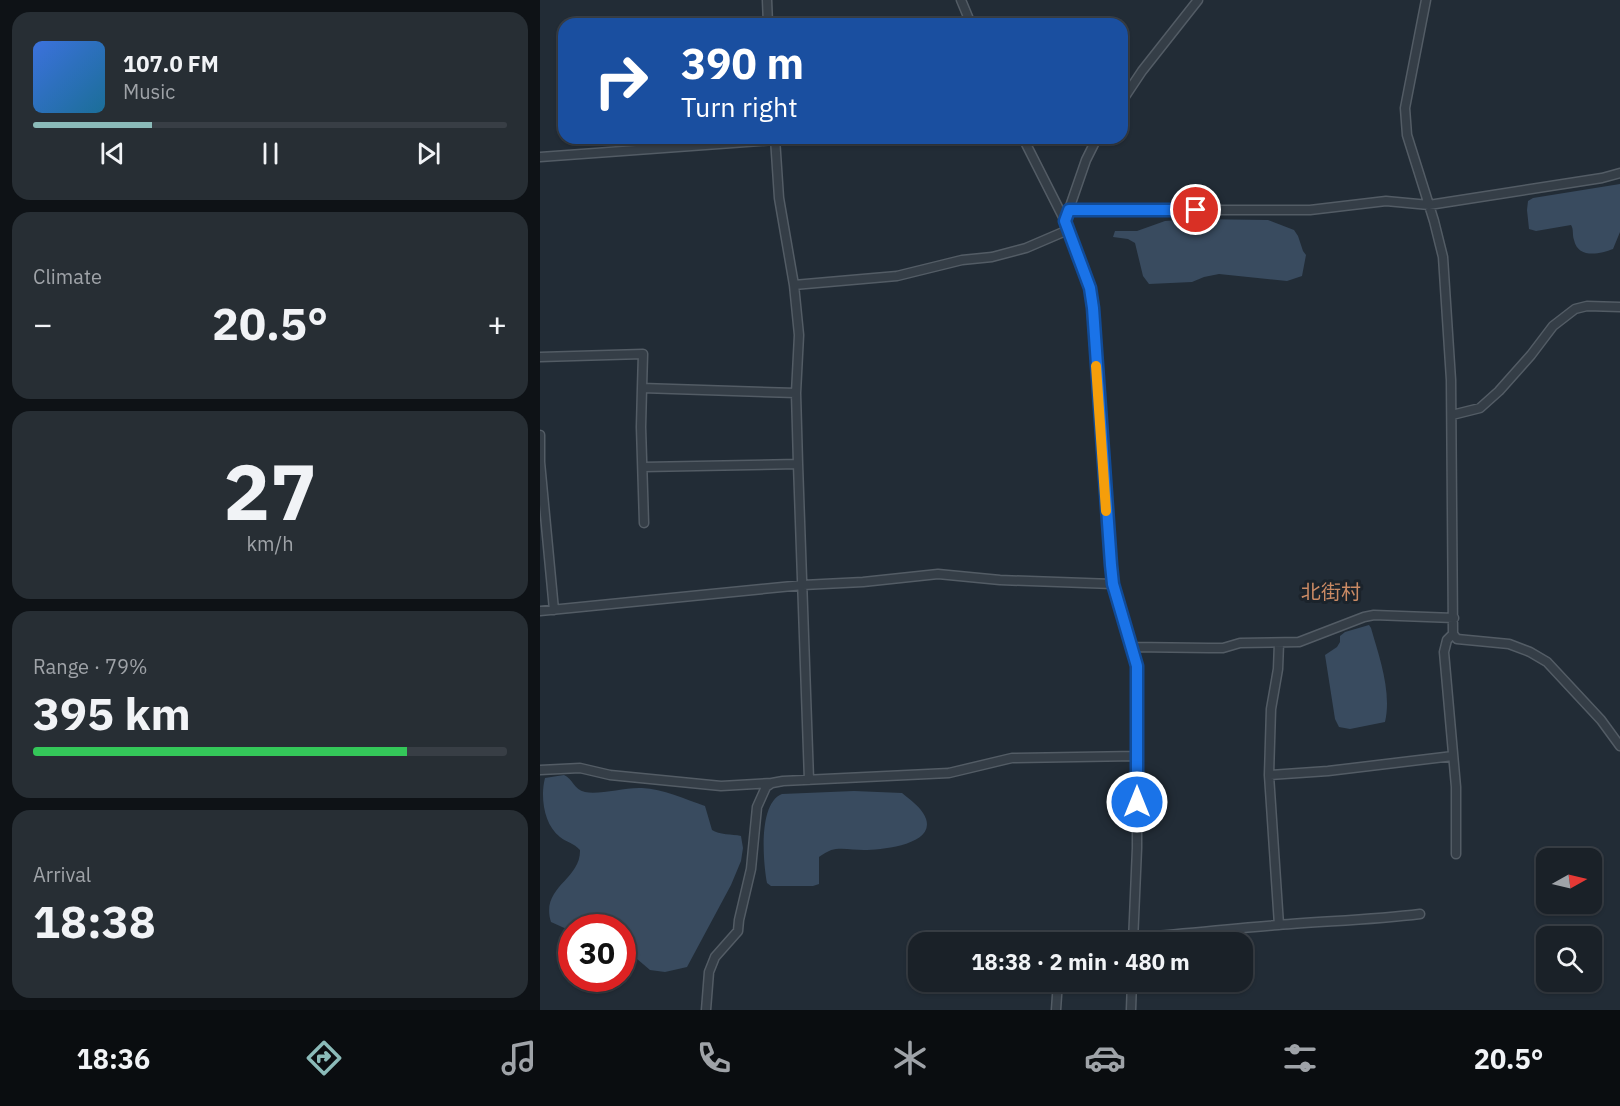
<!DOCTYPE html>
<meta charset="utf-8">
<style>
body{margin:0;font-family:"IBM Plex Sans","Noto Sans SC",sans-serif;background:#272e34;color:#f1f3f6;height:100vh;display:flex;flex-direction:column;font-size:22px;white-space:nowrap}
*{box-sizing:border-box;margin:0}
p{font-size:20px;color:#9fa3a8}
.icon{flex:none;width:33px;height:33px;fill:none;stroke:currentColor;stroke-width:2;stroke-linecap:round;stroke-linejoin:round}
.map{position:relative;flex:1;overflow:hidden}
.panel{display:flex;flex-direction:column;gap:12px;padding:12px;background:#0e1216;width:540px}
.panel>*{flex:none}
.top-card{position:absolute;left:18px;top:18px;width:570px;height:126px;border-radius:18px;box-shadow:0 2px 4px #0004,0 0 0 2px #383e45;background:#1a4fa0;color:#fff;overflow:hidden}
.needle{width:39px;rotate:82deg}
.fabs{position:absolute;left:996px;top:848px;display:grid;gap:12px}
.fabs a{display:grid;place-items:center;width:66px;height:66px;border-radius:12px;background:#1a2128;box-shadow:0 2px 4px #0004,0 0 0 2px #383e45;font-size:30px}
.speed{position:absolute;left:18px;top:914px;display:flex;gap:12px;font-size:30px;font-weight:700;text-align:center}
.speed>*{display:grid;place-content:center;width:78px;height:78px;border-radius:50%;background:#1a2128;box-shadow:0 2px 4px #0004,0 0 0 2px #383e45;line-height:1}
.speed .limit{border:9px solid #d22;background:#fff;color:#111}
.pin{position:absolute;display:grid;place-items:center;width:51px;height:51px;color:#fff;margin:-26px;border:3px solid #fff;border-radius:50%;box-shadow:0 2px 6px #0007}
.me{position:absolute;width:66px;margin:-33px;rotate:0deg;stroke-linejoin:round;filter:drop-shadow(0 0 4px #0008)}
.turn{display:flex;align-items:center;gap:21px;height:126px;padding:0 24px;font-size:27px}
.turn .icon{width:78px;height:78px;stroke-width:2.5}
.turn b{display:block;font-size:42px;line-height:51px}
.big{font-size:45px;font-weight:800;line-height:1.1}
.panel .card{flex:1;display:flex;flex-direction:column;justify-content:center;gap:9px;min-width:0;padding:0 21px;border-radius:18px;background:#272e34}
.panel .dial{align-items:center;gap:0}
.dial b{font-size:78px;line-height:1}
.song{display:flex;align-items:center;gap:18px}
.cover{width:72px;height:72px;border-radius:9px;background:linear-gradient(135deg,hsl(220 70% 55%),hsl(200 70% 35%))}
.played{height:6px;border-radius:3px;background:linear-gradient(90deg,#8bbbb9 25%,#383e45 25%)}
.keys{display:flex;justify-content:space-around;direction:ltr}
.heat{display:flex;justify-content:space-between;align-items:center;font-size:33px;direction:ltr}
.charge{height:9px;border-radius:4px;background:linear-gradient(90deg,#34c759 79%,#383e45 0)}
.trip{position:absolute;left:368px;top:932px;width:345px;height:60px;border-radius:18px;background:#1a2128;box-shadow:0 2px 4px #0004,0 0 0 2px #383e45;font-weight:800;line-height:60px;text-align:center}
.dock{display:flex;height:96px;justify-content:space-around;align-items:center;background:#0a0d10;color:#9fa3a8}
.dock .icon{width:42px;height:42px}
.dock .active{color:#8bbbb9}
.dock b{font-size:27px;color:#f1f3f6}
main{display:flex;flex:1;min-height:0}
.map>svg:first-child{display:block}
.water{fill:#394b5f}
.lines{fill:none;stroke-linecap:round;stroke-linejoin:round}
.minor-casing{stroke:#535c65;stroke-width:11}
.minor{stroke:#353e47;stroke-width:8}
.route-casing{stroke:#114b97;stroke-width:15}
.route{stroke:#1a73e8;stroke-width:10}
.slow{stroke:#f59e0b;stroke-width:10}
.labels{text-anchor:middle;stroke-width:6;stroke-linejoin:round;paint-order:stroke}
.quarter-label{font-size:20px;fill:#ca8a64;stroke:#1b232b}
</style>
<main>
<section class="panel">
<div class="card">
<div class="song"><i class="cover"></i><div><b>107.0 FM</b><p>Music</p></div></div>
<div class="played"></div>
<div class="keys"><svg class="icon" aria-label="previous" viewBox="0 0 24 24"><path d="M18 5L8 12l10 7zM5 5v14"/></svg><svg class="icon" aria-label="pause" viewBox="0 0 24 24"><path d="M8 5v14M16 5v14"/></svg><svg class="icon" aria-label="next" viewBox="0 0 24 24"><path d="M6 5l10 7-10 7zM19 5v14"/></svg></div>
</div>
<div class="card"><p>Climate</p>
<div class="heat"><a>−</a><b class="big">20.5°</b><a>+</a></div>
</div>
<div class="card dial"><b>27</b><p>km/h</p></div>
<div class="card"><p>Range · 79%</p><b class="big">395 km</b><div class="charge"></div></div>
<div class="card"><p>Arrival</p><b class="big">18:38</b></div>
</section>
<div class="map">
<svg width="1080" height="1010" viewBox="0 0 1080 1010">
<rect width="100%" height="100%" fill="#222c36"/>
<!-- water -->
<path class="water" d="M1080 184V232L1073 249C1060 254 1038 259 1034 240 1032 234 1034 230 1031 225L996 231 989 229 987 210 988 201 993 198Z
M654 219 728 220 754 230 758 236 763 251 766 255 762 276 747 281 679 274 664 277 652 282 609 284 603 276 595 243 588 239 573 237 575 231H597L625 221Z
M829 625 831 628C839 656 852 692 845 722L810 729 799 727 795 719 785 655 797 647 800 642V636L805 632Z
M24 775C33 779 34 790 45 792 60 795 85 787 102 788 123 789 145 799 165 806L172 830C179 835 192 834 201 836L203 848 201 861 191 885 147 967 125 972 110 970 83 947 82 927H32L31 931 11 922C0 887 41 880 40 850 34 843 26 842 20 837 4 825 0 797 5 778Z
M314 791 362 793C369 799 378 805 383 813 403 844 342 850 324 850 315 850 305 848 296 849 289 850 285 853 279 857V884L273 886H231L227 883C223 862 218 803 242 794Z"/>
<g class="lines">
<defs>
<path id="minor" d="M227 0 228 24
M421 0 431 24
M886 0 865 108 867 135 894 221 903 257 911 380 913 634 917 639 969 644 990 652 1007 662 1061 720 1080 746
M582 101 602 71 658 0
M235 138 239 198 254 285 259 335 256 393 258 464 269 780
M483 138 525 221 550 288 571 565 573 584 597 666V848L593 942
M0 157 235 140
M529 210H770L846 201 889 205 1062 178 1080 173
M527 215 546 160 557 138
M254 285 357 276 422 260 452 257 486 248 528 230
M0 357 103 354 102 388 256 393
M102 388 101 427 104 523
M912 415 940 408 959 391 991 355 1013 326 1035 309 1047 306 1080 307
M0 435V462L14 610
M103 467 258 464
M0 611 263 585 323 582 398 574 460 580 573 584
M913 634 907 640 904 652 916 787V854
M592 647 669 648H683L700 643 759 642 824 617 834 615 914 618
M0 770 40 768 70 775 181 786 232 783
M729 775 788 771 913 756
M739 925 729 775 731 709 738 669 739 643
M522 942 531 938C600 941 669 930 738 925 785 921 832 920 880 914
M166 1010 169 972 175 957 198 931 199 920 211 869 217 807 226 787 232 783 243 781 409 773 472 758 597 756
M516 1010 518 981
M591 1010 592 981"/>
</defs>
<!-- minor casing -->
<use href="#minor" class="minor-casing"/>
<!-- minor -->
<use href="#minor" class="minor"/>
</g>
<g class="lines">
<defs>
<path id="route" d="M597 802V666L573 584 571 565 553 308 550 288 525 221 529 210H656"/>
</defs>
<!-- route casing -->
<use href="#route" class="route-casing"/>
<!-- route -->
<use href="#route" class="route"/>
<!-- slow -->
<path class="slow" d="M556 366 566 511"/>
</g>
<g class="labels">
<!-- quarter labels -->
<g class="quarter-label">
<text x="791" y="599">北街村</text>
</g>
</g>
</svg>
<div class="fabs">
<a><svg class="needle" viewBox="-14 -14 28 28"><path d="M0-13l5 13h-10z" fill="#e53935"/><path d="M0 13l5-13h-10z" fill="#9fa3a8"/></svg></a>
<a><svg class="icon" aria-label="search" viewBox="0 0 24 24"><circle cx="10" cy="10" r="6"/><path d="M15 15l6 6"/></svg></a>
</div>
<div class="speed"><div class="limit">30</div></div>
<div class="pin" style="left:656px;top:210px;background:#d93025"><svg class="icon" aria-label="arrive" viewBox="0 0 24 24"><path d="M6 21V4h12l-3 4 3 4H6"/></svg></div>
<svg class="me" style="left:597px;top:802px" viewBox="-20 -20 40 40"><circle r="17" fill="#1a73e8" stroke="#fff" stroke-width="3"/><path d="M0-11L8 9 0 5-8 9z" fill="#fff"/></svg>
<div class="trip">18:38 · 2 min · 480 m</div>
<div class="top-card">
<div class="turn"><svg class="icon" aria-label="right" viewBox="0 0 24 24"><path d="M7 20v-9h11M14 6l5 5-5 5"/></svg><div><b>390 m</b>Turn right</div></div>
</div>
</div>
</main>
<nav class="dock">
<b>18:36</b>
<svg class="icon active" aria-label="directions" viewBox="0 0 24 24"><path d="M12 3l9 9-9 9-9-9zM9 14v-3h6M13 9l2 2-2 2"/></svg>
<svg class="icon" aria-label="music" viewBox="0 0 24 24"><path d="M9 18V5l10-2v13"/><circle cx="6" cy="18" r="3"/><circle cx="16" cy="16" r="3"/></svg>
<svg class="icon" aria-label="phone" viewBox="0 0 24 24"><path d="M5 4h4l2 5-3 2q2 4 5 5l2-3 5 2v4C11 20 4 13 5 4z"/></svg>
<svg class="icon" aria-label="climate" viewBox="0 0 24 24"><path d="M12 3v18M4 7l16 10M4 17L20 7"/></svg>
<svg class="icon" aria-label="car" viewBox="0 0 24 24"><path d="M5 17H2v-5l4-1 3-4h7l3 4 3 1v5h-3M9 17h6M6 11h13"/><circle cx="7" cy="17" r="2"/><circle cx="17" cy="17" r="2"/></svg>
<svg class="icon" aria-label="filters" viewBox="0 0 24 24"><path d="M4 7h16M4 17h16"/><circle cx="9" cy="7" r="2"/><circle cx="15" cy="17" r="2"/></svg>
<b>20.5°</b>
</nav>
